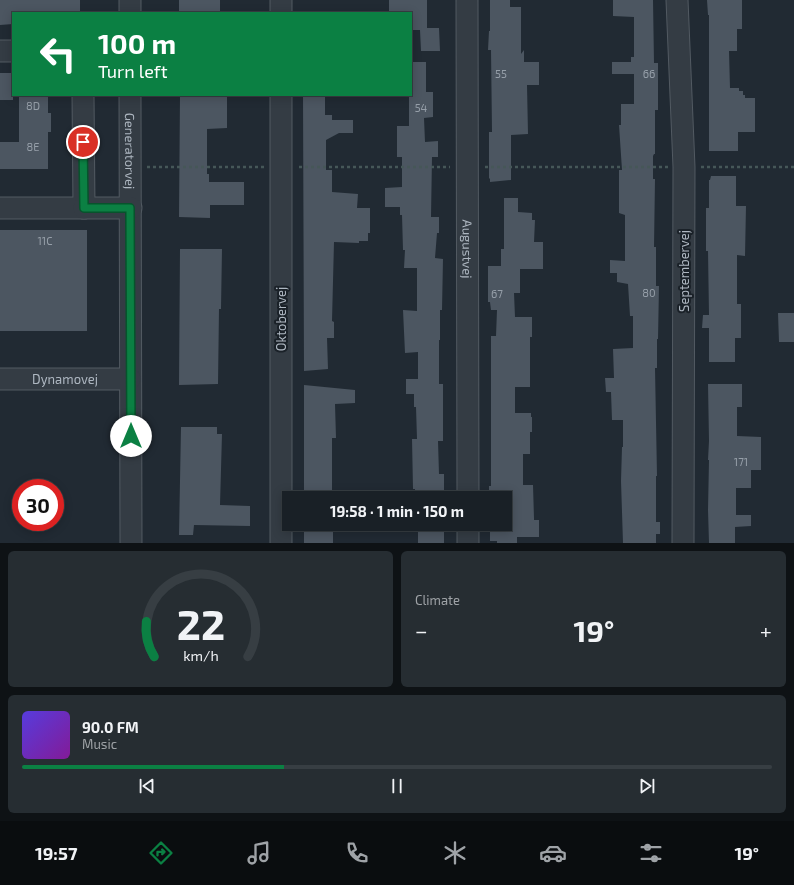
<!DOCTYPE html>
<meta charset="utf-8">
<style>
body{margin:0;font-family:"Exo 2",sans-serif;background:#262d32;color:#f1f3f6;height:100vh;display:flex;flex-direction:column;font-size:15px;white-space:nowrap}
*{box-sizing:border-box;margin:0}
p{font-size:13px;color:#9fa3a7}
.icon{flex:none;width:22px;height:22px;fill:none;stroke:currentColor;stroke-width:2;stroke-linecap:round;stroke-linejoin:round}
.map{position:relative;height:543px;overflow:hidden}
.sheet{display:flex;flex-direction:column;gap:8px;padding:8px;background:#0e1215;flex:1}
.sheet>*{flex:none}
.hud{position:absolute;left:12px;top:12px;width:400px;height:84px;border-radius:0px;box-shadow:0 2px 10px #0003,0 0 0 1px #373e43;background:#0b8043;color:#fff;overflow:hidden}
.speed{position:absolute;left:12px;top:479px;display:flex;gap:8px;font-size:20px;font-weight:700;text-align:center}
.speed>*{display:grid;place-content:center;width:52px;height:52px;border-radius:50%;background:#192026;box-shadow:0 2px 10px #0003,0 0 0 1px #373e43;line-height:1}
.speed .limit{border:6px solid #d22;background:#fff;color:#111}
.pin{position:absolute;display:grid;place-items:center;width:34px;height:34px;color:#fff;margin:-17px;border:2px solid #fff;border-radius:50%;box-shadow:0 1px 4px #0007}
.me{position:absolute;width:44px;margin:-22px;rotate:0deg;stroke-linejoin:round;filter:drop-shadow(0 0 3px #0008)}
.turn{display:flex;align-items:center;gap:14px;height:84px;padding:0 20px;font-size:18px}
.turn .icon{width:52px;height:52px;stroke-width:2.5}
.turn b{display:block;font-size:28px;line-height:34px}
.big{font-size:30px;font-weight:700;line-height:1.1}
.sheet .card{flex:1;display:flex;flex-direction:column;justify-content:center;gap:6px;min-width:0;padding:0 14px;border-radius:6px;background:#262d32}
.sheet .dial{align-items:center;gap:0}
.dial svg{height:104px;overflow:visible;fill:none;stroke:#373e43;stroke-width:7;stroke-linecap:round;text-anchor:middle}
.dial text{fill:#f1f3f6;stroke:none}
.song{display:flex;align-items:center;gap:12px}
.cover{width:48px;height:48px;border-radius:6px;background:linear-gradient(135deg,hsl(250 70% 55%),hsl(290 70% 35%))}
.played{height:4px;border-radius:2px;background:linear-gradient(90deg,#0b8043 35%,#373e43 35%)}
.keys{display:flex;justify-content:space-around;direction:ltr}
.heat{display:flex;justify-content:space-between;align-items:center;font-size:22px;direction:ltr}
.sheet .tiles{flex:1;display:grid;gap:8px;grid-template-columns:1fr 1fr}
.card:last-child{grid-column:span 2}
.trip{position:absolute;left:282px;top:491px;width:230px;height:40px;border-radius:0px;background:#192026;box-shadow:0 2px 10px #0003,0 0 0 1px #373e43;font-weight:700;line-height:40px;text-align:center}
.dock{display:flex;height:64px;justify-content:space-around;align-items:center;background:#0a0d0f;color:#9fa3a7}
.dock .icon{width:28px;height:28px}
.dock .selected{color:#0b8043}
.dock b{font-size:18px;color:#f1f3f6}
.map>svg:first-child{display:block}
.building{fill:#4c5661}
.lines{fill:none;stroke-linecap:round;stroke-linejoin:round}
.minor-casing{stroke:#525a62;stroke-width:23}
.path{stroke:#465758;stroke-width:2.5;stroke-dasharray:3 3;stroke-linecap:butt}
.minor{stroke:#343c44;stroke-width:21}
.route-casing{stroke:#07532c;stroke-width:10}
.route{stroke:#0b8043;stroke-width:7}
.labels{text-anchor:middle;stroke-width:4;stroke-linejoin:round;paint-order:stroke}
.number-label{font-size:11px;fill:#969fa9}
.street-label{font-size:13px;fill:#aeb7c1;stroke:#1a2128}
</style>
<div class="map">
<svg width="794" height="543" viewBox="0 0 794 543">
<rect width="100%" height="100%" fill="#212a33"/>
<!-- building -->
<path class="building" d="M0 0H80V13H13V24L0 25Z
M179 0H220V13H179Z
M389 0H427V28H439L440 51H421L420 30H411V13H389Z
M490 0H510V7H521V54L524 50V62H539V85H527L528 134 511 135V180L490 182V179L489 178V132H492L491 50H488L489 31H490Z
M613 0H653L654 63H658V110H655V154H654L653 156V179H655L654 247H656V286H659L658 339H657V368H655L657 476H656V522H660V534H656V543H623L621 481 622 447H623V420H612L611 392H606L605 378H614L613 349 633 348V316H630L628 284 617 282V273H610V260L625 261V215L619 213V170H622L619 125H621V104H634V74H612V62H631V57H634V17L613 16Z
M707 0H742V29H737V51H729L730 88H739V91H743V95H745V98H755V132H738V151H709V15H708Z
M411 62H426V92H433V117L424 118 425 142 438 141V157H432L431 217H439V233H437L435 258 443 259 442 310H440V340H439V384H443V441H438L439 474H444V498H415V489H413L412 439H417L416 407H414V394H406V379H418V352L405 353 403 310 417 311V268H404L405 250H403L402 215H400V207H385V188L402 187V157H397V126H409V95H411Z
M0 73H13V100H0Z
M19 95H48V113H51V132H48V169H0V142H19Z
M180 95H227V128L207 129V174H209V182H244V205H210V218L179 217Z
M303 95H325V115H332V120H353V133H339L326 140V170H332V192L358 194 357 208H370V233H368V241H359V243L334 242 332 321 334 322V338H327L328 369 304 371Z
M711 176H736V206H746L745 256 737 255V304H741V338H735V362H709V328H702L703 315H709L708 251H706V208H709V180H710Z
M504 198H518V212L532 213V220H535L534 242H543V269H520V293H514L515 317H532V337H530V387H515V413H531V417H532V432H530V454H523V485H533L534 518V520H539V537H517V543H497V541H490V524H505V498H489V486H491V336H496L497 310H491L490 302H488V266H501V249H504Z
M0 230H87V331H0Z
M180 249H222L221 309H219L218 384 179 385Z
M778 313H794V342H779Z
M708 384H742V407H737V436L761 437V470H751V488H736V515H751V526L735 527V543H709L708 510 709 460H708L709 441Z
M304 385 355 390V403L335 404 336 438H332V494H327V498H304Z
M181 427H217V434H222L220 505 250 506V526L194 525 193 535H179Z
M418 524H444V543H418Z
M316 525H331V530H333V543H304V530H316Z"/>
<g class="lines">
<defs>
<g id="minor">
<path d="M130 0V13"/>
<path d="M281 0V13"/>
<path id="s1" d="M467 0 468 498"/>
<path d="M677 0 684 167 683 543"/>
<path d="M0 51H13"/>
<path id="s2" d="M130 95 131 543"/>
<path d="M281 95V543"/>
<path d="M0 208H84L83 95"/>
<path d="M84 208H131"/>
<path id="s3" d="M0 379H130"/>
<path d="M468 524V543"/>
</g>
</defs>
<!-- minor casing -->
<use href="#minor" class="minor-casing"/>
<!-- path -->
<path class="path" d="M147 167H264
M299 167H450
M485 167H668
M701 167H794"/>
<!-- minor -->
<use href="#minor" class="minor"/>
</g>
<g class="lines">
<defs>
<path id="route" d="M83 142 84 208H130L131 436"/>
</defs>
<!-- route casing -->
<use href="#route" class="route-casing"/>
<!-- route -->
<use href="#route" class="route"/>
</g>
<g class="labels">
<!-- number labels -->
<g class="number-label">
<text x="501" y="78">55</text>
<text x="649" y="78">66</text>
<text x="33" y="110">8D</text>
<text x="421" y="112">54</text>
<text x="33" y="151">8E</text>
<text x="45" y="245">11C</text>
<text x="649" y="297">80</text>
<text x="497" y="298">67</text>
<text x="741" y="466">171</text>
</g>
<!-- street labels -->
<g class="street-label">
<text dy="5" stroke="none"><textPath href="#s2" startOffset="56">Generatorvej</textPath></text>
<text dy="5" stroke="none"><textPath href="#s1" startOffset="249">Augustvej</textPath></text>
<text transform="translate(684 271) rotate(-90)" y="5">Septembervej</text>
<text transform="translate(281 319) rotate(-90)" y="5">Oktobervej</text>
<text dy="5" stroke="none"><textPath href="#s3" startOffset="65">Dynamovej</textPath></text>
</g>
</g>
</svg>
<div class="speed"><div class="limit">30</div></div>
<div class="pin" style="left:83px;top:142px;background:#d93025"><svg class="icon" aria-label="arrive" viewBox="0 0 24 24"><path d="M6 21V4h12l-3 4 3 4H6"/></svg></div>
<svg class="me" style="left:131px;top:436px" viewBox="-20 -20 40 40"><circle r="19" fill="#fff"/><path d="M0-13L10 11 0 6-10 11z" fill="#0b8043"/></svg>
<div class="trip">19:58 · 1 min · 150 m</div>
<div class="hud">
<div class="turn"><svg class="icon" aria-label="left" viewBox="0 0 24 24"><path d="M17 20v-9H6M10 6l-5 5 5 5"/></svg><div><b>100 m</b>Turn left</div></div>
</div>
</div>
<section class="sheet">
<div class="tiles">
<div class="card dial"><svg viewBox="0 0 100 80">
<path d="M14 69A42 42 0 1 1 86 69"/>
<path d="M14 69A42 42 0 0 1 8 42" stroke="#0b8043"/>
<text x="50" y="56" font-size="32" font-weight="700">22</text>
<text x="50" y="72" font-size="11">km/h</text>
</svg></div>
<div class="card"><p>Climate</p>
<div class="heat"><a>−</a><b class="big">19°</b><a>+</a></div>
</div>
<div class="card">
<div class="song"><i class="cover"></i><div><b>90.0 FM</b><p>Music</p></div></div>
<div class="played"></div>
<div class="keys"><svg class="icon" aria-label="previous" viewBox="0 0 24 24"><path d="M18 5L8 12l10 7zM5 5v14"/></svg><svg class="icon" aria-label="pause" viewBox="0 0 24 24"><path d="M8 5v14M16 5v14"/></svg><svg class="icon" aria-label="next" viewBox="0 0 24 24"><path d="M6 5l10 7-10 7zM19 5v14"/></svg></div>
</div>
</div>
</section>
<nav class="dock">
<b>19:57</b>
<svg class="icon selected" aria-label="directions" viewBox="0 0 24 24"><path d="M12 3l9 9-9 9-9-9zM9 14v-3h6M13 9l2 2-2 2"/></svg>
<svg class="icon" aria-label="music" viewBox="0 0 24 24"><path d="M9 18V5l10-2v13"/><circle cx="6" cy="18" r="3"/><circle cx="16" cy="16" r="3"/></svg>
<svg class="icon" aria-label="phone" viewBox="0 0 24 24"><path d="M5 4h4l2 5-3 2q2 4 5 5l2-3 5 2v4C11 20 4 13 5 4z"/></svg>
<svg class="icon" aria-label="climate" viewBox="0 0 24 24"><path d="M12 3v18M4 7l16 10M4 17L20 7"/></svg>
<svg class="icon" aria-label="car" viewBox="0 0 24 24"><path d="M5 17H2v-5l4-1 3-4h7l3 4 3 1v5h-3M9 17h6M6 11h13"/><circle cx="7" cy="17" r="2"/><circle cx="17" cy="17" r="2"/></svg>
<svg class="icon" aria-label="filters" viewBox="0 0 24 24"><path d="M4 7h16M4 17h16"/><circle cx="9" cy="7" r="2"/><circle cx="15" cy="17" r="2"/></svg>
<b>19°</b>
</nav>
